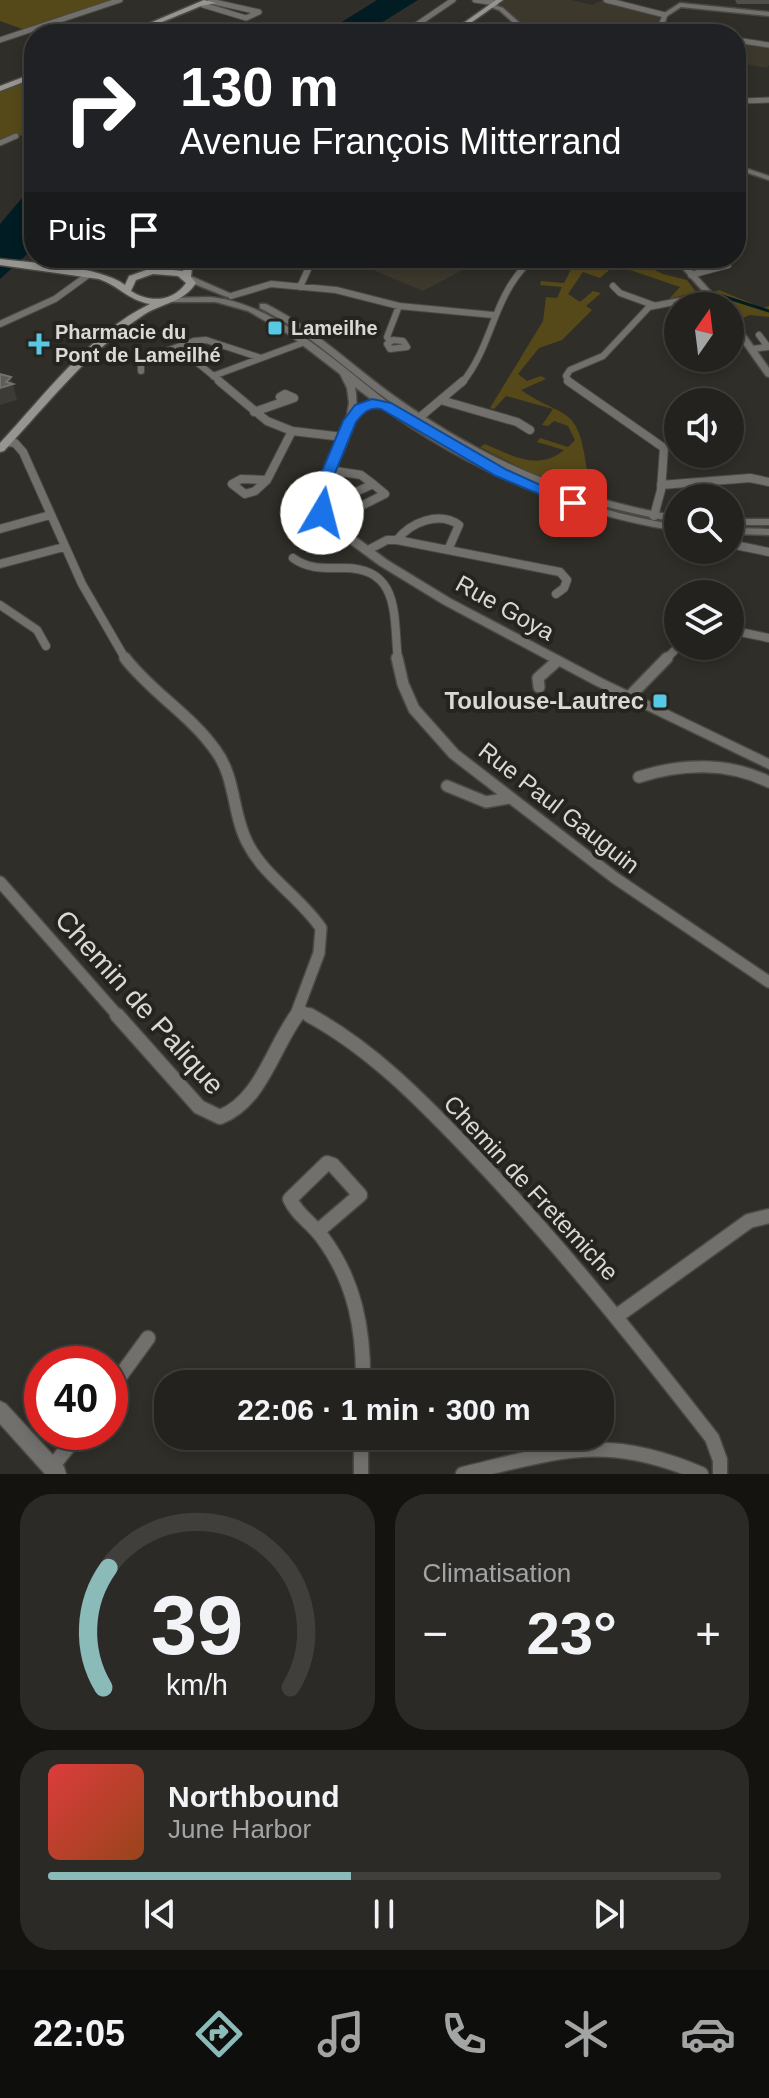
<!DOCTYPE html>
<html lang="fr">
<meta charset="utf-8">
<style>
body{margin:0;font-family:Helvetica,sans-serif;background:#2c2a27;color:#f1f3f6;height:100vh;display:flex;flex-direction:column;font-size:30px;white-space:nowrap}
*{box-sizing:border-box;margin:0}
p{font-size:26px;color:#a3a4a4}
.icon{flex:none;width:44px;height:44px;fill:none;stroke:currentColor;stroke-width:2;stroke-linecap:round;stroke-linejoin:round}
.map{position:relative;height:1474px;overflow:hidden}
.side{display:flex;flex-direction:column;gap:20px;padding:20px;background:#141310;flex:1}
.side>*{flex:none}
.banner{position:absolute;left:24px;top:24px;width:722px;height:244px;border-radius:32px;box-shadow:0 4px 12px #0003,0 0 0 2px #413f3c;background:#202124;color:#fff;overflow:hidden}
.needle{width:52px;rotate:14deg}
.fabs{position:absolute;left:664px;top:292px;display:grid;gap:16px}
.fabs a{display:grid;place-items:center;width:80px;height:80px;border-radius:50%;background:#24221e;box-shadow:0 4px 12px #0003,0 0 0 2px #413f3c;font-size:40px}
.speed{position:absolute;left:24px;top:1346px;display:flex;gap:16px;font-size:40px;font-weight:700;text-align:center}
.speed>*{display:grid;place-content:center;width:104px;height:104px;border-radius:50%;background:#24221e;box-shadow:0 4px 12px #0003,0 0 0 2px #413f3c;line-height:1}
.speed .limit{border:12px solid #d22;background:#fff;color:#111}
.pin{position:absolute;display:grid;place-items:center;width:68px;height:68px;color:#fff;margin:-34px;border-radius:16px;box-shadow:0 4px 12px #0006}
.me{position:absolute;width:88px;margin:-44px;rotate:8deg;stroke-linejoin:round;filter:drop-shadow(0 0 6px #0008)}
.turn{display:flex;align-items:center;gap:28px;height:168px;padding:0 24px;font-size:36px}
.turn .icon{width:104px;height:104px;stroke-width:2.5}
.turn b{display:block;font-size:56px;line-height:68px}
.then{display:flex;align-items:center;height:76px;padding:0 24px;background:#0003;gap:16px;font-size:30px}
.big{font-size:60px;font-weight:700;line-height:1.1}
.side .widget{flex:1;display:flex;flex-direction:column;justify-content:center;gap:12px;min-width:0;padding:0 28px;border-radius:32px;background:#2c2a27}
.side .dial{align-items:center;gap:0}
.dial svg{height:208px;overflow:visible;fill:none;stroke:#413f3c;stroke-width:7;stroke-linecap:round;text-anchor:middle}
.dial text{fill:#f1f3f6;stroke:none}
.song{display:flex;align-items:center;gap:24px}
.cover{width:96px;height:96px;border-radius:12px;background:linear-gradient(135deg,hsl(0 70% 55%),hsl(20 70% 35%))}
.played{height:8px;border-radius:4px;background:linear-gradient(90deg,#8bbbb9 45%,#413f3c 45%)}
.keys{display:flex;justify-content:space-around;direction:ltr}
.heat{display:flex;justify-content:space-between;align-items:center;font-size:44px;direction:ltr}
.side .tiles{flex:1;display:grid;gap:20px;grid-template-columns:1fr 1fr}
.widget:last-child{grid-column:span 2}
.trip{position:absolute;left:154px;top:1370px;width:460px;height:80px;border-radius:32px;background:#24221e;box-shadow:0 4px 12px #0003,0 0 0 2px #413f3c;font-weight:700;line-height:80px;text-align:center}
.menu{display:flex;height:128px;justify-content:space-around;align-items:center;background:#0e0e0c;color:#a3a4a4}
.menu .icon{width:56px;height:56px}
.menu .current{color:#8bbbb9}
.menu b{font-size:36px;color:#f1f3f6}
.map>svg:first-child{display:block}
.built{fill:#3c382c}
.green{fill:#554819}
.water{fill:#011c22}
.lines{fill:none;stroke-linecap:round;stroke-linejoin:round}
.stream{stroke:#011c22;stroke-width:3}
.minor-far4-casing{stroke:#4b4944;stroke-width:7}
.minor-far3-casing{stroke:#4b4944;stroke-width:8}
.minor-far2-casing{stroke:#4b4944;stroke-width:10}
.minor-far1-casing{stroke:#4b4944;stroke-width:14}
.minor-casing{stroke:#4b4944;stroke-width:17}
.tertiary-casing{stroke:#4b4944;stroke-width:3}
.secondary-casing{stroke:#4b4944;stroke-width:3}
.minor-far4{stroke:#71706d;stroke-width:5}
.minor-far3{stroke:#71706d;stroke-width:6}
.minor-far2{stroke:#71706d;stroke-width:8}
.minor-far1{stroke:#71706d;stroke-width:11}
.minor{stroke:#71706d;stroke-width:14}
.tertiary{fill:#71706d;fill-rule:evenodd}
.secondary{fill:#979591;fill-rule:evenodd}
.wall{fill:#4f4e49}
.shaded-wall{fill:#3d3b35}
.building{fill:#5e5d58;stroke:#72716b;stroke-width:2}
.route{fill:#1a73e8;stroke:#114b97;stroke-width:2}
.poi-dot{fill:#58c9e4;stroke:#26241f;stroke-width:3}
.labels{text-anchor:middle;stroke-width:8;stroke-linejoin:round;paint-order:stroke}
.far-poi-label{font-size:20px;font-weight:bold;fill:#dad9d5;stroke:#26241f;text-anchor:start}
.street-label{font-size:24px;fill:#dad9d5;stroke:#26241f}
.poi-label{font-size:24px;font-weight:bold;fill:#dad9d5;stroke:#26241f;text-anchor:end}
.near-street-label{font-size:28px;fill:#dad9d5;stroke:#26241f}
</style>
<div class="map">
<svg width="769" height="1474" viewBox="0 0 769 1474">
<rect width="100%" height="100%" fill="#302e28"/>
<!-- built -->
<path class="built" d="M505 0H571L592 5 602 0 661 15 653 34H534L499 4Z
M736 42 769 46V65L767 68 736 62Z
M375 258H485L423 291 361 265Z"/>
<!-- green -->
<path class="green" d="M0 0H114L25 30 0 21Z
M34 79V142L16 133 0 140V92Z
M546 258H629L663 274 687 280 696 292 669 299 680 287 615 265 600 278 583 272 568 294 580 302 593 291 601 293 586 306 592 310 562 340 539 348 518 374 527 381 541 376 546 379 521 390C563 419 578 404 586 464 588 475 591 486 588 495L529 472 480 447 485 444C512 455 538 472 564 450L537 442 540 438 568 447 575 440 568 426 554 421 548 426 542 425 553 409 506 396 494 409 490 408 543 321 546 297 557 298 562 287 540 285 541 281 564 283 575 262Z
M719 290 763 308 769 306V317L750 315 738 320 730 312V306H725L714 292Z"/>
<!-- water -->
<path class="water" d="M377 0H418L363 34H312L337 25Z
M34 184V248L0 279V224Z"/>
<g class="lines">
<!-- stream -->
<path class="stream" d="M722 296 769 311"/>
<defs>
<path id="minor-far4" d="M475 0 496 3
M606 0 665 15
M203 5 246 18 259 12 210 1
M660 29 695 34
M403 34 453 0
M0 40 120 0
M736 40 769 45
M740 101 769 100
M0 143 16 136"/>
<path id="minor-far3" d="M292 258 309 267 300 287
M106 263 114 258
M681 263 706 258
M691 275 728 265
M613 286 620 293 653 305
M231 296 271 284 336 290 399 306 493 315
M0 324 55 299 88 275
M393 340 403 341 407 347 390 349 387 344Z
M390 341 387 337 399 306
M178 347 222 383
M752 349 768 347 759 335
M141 371V363L147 358 194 341 206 340 261 358
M213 376 302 343
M462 383C493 345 492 299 528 263
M570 383 566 376 570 370 603 356 649 307 709 295"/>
<path id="minor-far2" d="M219 381 267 421 292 431 343 437
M568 381 664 448 661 490 654 516
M444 401 517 422 530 430
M254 412 294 398 285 394 280 397 283 400
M413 423 463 381
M7 442 15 443 23 452 82 584 126 660
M329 470 361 475 373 484
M241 479 267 480 255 491 245 494 232 484Z
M267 480 292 431
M373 484 385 494 353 510 343 498Z
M661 485 750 478 769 482
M0 529 50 515
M397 540C411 522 439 511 459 525L448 550
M730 544 769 552
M368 550 387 540H397L560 572 567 580 564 588 556 594
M293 558C308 569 323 568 341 568 402 566 393 618 398 660
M0 564 64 547
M0 605 37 630 46 646
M730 630 769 638
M665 660 679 646"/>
<path id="minor-far1" d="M125 658C152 693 191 715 216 751 236 778 232 814 248 844 265 877 300 897 321 928L319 953 295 1017
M397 658 403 684 414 709 454 754 615 878 769 982
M539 687 538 678 557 661
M629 697 667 658
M639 777C682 763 728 762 769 782
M447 786 486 802 509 798
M0 882 119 1017
M300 1010 312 1017"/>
<path id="minor" d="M117 1015 199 1107 220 1117C261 1101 272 1049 297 1015
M309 1015C370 1048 419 1098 467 1148 555 1239 634 1338 712 1438L720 1460V1474
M318 1231 360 1195 333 1165 327 1163 290 1199C297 1215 312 1223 322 1237 355 1281 364 1330 363 1384
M617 1316 749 1221 769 1216
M110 1390 148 1338
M361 1436V1474
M52 1467 80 1432
M463 1474C559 1451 606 1433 701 1474"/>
<path id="tertiary" d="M680 3 769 12V16L681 7 667 16 661 34H655L663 14Z
M492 4 503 8 532 34H526L499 10 490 7Z
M736 165 769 176V180L736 169Z
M673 258H681L724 306H716Z
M187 277H193L234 295 227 297 187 281Z
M208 297C284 302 356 384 419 424 497 475 586 511 678 525V531C560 513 448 461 355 387 363 427 334 464 322 502L341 526 387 560 451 599 603 679 769 759V769L595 685 443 604 379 565 333 531 312 502 346 420 349 403 347 388 340 374 288 334 248 311 216 302H170L166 300 170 298Z
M260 304H266C312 327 348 362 390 393 476 456 573 499 678 516V522C570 505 471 462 384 397 342 366 306 331 260 308Z
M730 317H733L769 368V377L766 376 730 325Z
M730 519H769V525H730Z
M730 528 769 529V535L730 534Z
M0 1401 6 1404 64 1467 66 1474H45L0 1424Z"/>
<path id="secondary" d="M204 0 216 3 201 6 133 34H124Z
M496 0H503L455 34H448Z
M34 73V78L0 91V86Z
M185 258H193L191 277 196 283C184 302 163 303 145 314 89 350 48 404 4 451L0 452V443C44 396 91 332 150 304 128 300 119 286 99 279L0 265V259C32 263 100 266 125 285L129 276 152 268 183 271ZM153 274 178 276 186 283C173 302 149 303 131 291L136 280Z"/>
</defs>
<!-- minor-far4 casing -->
<use href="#minor-far4" class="minor-far4-casing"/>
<!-- minor-far3 casing -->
<use href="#minor-far3" class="minor-far3-casing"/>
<!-- minor-far2 casing -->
<use href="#minor-far2" class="minor-far2-casing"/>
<!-- minor-far1 casing -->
<use href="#minor-far1" class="minor-far1-casing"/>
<!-- minor casing -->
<use href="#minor" class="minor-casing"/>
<!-- tertiary casing -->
<use href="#tertiary" class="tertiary-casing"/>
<!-- secondary casing -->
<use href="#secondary" class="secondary-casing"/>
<!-- minor-far4 -->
<use href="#minor-far4" class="minor-far4"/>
<!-- minor-far3 -->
<use href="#minor-far3" class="minor-far3"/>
<!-- minor-far2 -->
<use href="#minor-far2" class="minor-far2"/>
<!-- minor-far1 -->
<use href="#minor-far1" class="minor-far1"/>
<!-- minor -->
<use href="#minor" class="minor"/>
<!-- tertiary -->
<use href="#tertiary" class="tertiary"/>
<!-- secondary -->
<use href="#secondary" class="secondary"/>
</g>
<!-- wall -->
<path class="wall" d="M735 0H769V4H737Z"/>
<!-- shaded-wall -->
<path class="shaded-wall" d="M11 377 17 400 0 405V388Z"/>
<!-- building -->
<path class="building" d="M0 374 11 377 6 382 13 384 0 388Z"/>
<!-- route -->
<path class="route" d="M372 399 391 403 507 470 580 503 578 506H568L496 476 381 409C369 407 364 412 356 422L325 497 329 513 322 518 316 517 311 497 343 421 355 405Z"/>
<!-- markers -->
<g class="poi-dot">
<rect x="267" y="320" width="16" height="16" rx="4"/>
<path d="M35 332h8v8h8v8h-8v8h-8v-8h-8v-8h8z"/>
<rect x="652" y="693" width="16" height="16" rx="4"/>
</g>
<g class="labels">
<!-- far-poi labels -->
<g class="far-poi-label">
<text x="291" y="335">Lameilhe</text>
<text x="55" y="339">Pharmacie du<tspan x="55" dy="23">Pont de Lameilhé</tspan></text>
</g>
<!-- street labels -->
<g class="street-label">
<text transform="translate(505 608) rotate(29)" y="8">Rue Goya</text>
<text transform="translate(559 808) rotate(38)" y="8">Rue Paul Gauguin</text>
<text transform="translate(531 1188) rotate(47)" y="8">Chemin de Fretemiche</text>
</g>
<!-- poi labels -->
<g class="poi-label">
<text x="644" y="709">Toulouse-Lautrec</text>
</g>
<!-- near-street labels -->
<g class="near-street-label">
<text transform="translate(140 1002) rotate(48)" y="10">Chemin de Palique</text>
</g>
</g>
</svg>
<div class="fabs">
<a><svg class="needle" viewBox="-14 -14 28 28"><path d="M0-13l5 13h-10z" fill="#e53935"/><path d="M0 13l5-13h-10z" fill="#a3a4a4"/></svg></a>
<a><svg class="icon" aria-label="sound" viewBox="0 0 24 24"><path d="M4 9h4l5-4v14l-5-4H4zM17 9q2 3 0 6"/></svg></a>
<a><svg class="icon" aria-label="search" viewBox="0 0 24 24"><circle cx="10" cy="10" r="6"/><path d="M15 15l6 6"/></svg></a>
<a><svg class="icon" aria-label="layers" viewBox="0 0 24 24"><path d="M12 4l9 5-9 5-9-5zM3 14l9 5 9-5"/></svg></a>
</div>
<div class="speed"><div class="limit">40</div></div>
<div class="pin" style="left:573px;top:503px;background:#d93025"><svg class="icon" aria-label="arrive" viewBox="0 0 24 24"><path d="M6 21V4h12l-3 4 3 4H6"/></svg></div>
<svg class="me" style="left:322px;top:513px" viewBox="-20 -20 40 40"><circle r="19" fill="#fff"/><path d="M0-13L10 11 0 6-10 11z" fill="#1a73e8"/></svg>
<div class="trip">22:06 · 1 min · 300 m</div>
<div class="banner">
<div class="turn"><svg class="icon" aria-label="right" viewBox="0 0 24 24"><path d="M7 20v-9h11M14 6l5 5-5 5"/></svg><div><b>130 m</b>Avenue François Mitterrand</div></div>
<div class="then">Puis<svg class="icon" aria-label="arrive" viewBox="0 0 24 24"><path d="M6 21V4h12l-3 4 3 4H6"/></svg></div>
</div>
</div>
<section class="side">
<div class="tiles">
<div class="widget dial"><svg viewBox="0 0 100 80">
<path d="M14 69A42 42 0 1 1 86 69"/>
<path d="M14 69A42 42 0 0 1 16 23" stroke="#8bbbb9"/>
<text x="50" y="56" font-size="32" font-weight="700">39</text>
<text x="50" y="72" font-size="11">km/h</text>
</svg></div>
<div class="widget"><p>Climatisation</p>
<div class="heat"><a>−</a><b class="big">23°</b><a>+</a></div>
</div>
<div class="widget">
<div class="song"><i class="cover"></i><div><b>Northbound</b><p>June Harbor</p></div></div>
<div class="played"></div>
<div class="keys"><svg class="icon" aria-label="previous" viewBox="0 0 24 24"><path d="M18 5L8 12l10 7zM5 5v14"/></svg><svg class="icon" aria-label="pause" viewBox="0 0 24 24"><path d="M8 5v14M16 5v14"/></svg><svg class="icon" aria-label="next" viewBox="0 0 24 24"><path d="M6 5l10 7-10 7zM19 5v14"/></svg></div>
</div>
</div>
</section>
<nav class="menu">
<b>22:05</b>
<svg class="icon current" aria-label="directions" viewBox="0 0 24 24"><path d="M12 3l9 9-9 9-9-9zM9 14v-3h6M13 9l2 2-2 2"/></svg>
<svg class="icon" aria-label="music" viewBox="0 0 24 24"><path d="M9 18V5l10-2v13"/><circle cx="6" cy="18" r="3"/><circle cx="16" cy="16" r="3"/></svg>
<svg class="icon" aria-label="phone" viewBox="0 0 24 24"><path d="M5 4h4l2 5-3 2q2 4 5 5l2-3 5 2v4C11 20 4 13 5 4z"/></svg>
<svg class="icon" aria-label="climate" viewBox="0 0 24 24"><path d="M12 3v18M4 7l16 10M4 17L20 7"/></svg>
<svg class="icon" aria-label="car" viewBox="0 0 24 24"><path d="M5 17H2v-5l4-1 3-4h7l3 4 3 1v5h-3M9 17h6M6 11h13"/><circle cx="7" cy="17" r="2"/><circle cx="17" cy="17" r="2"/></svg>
</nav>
